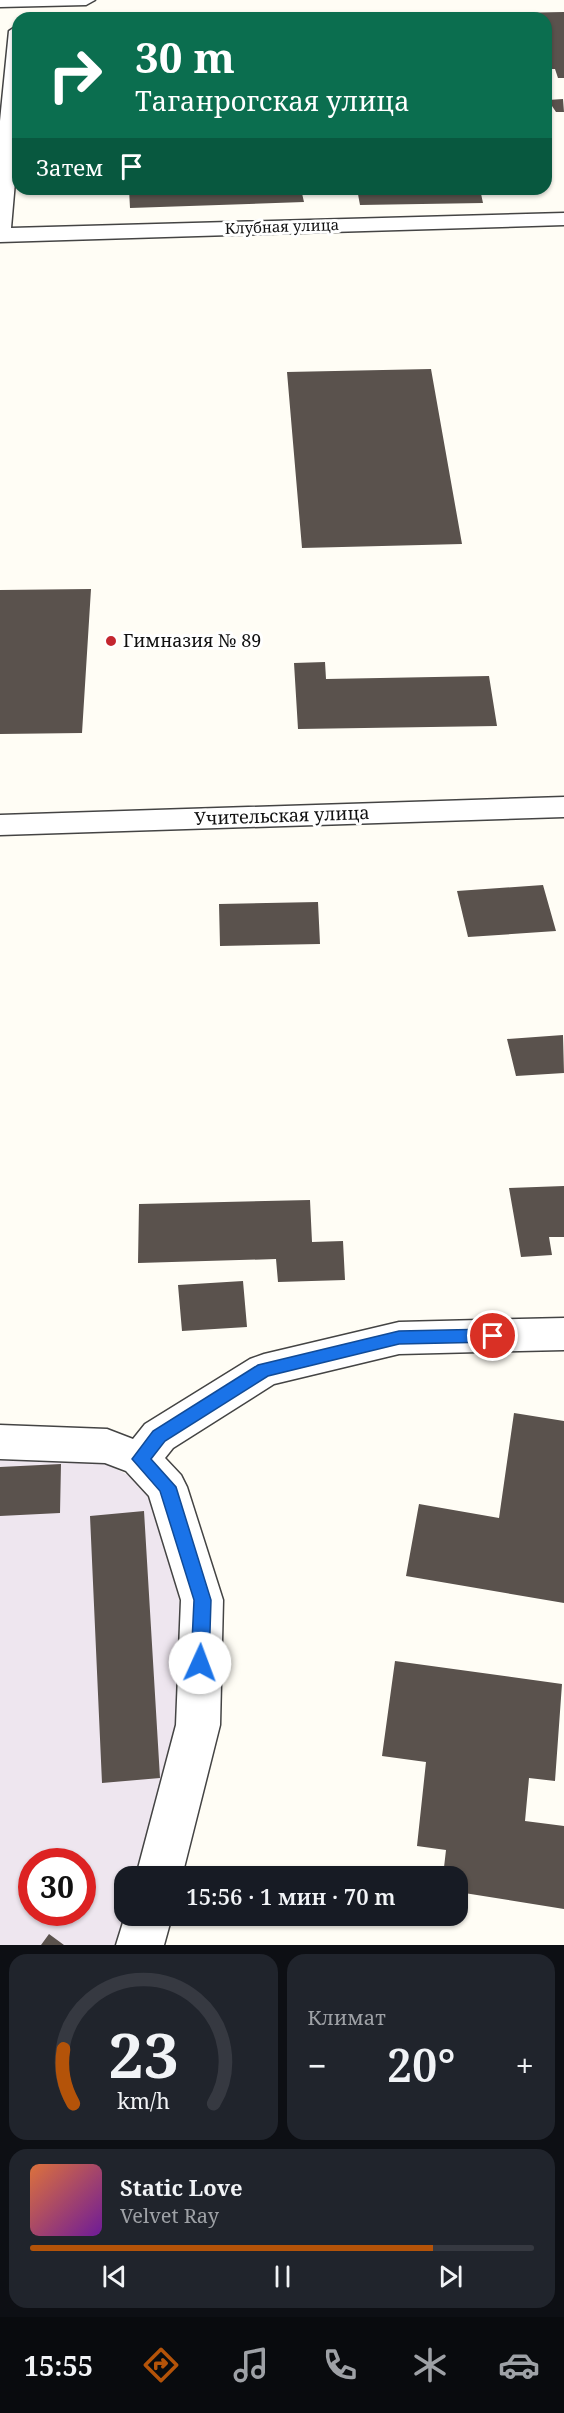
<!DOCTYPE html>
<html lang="ru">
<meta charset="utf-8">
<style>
body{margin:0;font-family:"Noto Serif",serif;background:#20242c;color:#f1f3f6;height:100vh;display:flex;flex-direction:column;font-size:22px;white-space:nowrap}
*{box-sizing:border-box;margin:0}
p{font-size:20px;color:#9ea1a6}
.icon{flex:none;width:33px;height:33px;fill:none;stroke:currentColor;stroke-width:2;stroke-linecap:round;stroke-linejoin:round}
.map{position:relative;height:1945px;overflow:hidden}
.side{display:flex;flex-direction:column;gap:9px;padding:9px;background:#0d0f14;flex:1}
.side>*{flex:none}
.guide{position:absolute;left:12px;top:12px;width:540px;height:183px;border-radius:18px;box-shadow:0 2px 4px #0004;background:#0b6e4f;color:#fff;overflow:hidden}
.speed{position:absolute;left:18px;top:1848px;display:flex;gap:12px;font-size:30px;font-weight:700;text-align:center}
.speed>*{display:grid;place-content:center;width:78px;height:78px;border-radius:50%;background:#171b24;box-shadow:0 2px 4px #0004;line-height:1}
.speed .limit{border:9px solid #d22;background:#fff;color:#111}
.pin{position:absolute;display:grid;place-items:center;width:51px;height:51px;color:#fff;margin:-26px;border:3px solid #fff;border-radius:50%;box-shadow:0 2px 6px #0007}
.me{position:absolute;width:66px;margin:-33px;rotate:2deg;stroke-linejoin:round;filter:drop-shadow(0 0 4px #0008)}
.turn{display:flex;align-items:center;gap:21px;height:126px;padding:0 24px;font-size:27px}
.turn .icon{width:78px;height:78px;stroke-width:2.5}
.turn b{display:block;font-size:42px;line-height:51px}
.then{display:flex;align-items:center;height:57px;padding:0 24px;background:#0003;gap:12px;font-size:22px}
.big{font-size:45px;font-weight:600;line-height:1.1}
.side .tile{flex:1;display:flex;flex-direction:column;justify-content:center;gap:9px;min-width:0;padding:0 21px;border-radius:18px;background:#20242c}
.side .dial{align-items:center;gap:0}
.dial svg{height:156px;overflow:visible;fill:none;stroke:#363941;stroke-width:7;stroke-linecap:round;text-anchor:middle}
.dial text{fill:#f1f3f6;stroke:none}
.song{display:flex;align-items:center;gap:18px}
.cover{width:72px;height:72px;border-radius:9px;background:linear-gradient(135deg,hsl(20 70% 55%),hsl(280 70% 35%))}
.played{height:6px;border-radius:3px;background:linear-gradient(90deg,#b45309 80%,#363941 80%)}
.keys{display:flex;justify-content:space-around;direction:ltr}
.heat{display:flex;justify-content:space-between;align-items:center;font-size:33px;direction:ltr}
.side .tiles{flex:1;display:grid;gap:9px;grid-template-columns:1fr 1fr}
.tile:last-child{grid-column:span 2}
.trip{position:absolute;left:114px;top:1866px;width:354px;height:60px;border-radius:18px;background:#171b24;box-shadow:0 2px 4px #0004;font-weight:600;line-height:60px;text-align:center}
.tabs{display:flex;height:96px;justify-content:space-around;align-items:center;background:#090b0e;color:#9ea1a6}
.tabs .icon{width:42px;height:42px}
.tabs .selected{color:#b45309}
.tabs b{font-size:27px;color:#f1f3f6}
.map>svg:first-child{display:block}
.industrial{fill:#eee6ef;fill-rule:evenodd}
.building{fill:#5a524d}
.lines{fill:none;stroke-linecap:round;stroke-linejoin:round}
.minor-casing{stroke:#444;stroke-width:3}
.minor{fill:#fff;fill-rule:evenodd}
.route{fill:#1a73e8;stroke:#114b97;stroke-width:1.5}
.poi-dot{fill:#c4262e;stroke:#fff;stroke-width:2}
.labels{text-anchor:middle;stroke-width:6;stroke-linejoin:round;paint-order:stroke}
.far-street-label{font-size:15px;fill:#111;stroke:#fff}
.poi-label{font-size:18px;fill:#111;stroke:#fff;text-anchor:start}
.street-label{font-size:18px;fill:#111;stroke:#fff}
</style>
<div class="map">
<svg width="564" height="1945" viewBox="0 0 564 1945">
<rect width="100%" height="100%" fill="#fffdf5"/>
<!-- industrial -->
<path class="industrial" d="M0 1455 95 1458 128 1475 156 1503 182 1612 176 1727 141 1876H124V1916H131L120 1945H0ZM32 1862H82V1912H32Z"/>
<!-- building -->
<path class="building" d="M564 12V78H558L555 69H546V18H455L453 14Z
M563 99 564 112H556L548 100Z
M129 189H301L304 202 130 208Z
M357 189H480L483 203 360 205Z
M431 369 462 544 302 548 287 372Z
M91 589 82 733 0 734V590Z
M325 662 326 679 489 676 497 726 298 729 294 663Z
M543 885 556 931 468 937 457 891Z
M318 902 320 944 220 946 219 904Z
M563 1035 564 1073 516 1076 507 1039Z
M564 1186V1237H549L552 1255 521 1257 509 1188Z
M310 1200 312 1242 343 1241 345 1280 278 1282 276 1259 138 1263 139 1204Z
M243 1281 247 1327 182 1331 178 1285Z
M514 1413 564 1421V1603L406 1576 419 1504 499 1518Z
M61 1464 60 1513 0 1516V1467Z
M144 1511 160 1778 102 1783 90 1516Z
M395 1661 562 1684 555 1781 529 1778 525 1821 564 1826V1909L458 1892V1876H443L446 1850 417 1846 426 1762 382 1756Z
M49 1934 64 1945H41Z"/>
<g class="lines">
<defs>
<path id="minor" d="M0 0H95L86 5 0 7Z
M18 25V147L11 228 564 213V225L0 242V121L9 31Z
M564 797V817L0 835V815Z
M564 1318V1350L399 1354 274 1384 173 1448 165 1458 181 1475 187 1487 223 1600 220 1725 182 1876H136L176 1725 181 1600 149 1496 126 1471 105 1463 0 1459V1425L107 1429 133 1439 145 1424 250 1359 264 1354 399 1322Z
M125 1916H172L164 1945H116Z"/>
</defs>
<!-- minor casing -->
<use href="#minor" class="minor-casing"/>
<!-- minor -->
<use href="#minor" class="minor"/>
</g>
<!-- route -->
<path class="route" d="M493 1329 501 1336 493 1342 399 1344 268 1376 165 1441 151 1459 176 1487 211 1600 209 1663 207 1668 200 1671 194 1668 191 1663 194 1600 160 1491 132 1459 153 1431 258 1365 399 1331Z"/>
<!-- markers -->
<circle class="poi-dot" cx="111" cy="641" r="6"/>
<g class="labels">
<!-- far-street labels -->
<g class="far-street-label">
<text transform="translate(282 227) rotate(-2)" y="5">Клубная улица</text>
</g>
<!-- poi labels -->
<g class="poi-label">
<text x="123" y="647">Гимназия № 89</text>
</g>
<!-- street labels -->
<g class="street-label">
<text transform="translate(282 816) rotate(-2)" y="6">Учительская улица</text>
</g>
</g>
</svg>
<div class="speed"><div class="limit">30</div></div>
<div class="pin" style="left:493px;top:1336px;background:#d93025"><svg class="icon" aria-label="arrive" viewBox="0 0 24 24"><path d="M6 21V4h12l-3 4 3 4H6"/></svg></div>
<svg class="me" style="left:200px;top:1663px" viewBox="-20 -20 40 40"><circle r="19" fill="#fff"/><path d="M0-13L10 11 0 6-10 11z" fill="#1a73e8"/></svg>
<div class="trip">15:56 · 1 мин · 70 m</div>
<div class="guide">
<div class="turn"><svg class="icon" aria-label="right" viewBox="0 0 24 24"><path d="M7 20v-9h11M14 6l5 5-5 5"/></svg><div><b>30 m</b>Таганрогская улица</div></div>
<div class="then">Затем<svg class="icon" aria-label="arrive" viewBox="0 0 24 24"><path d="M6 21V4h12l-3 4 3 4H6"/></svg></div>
</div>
</div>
<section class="side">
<div class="tiles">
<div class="tile dial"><svg viewBox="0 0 100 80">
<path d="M14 69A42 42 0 1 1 86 69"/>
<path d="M14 69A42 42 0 0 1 9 41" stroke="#b45309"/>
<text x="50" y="56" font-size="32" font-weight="700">23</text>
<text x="50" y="72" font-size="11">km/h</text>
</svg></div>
<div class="tile"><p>Климат</p>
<div class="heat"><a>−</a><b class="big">20°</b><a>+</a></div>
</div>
<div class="tile">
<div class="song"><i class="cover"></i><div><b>Static Love</b><p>Velvet Ray</p></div></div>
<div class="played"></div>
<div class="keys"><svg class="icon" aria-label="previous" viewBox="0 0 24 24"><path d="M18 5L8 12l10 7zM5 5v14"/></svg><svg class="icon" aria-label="pause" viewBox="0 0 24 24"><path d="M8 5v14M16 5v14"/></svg><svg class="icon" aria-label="next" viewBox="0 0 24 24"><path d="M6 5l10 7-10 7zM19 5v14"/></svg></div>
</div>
</div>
</section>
<nav class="tabs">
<b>15:55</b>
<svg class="icon selected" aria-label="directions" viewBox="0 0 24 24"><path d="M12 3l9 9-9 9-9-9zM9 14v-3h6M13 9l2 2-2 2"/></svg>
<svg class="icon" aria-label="music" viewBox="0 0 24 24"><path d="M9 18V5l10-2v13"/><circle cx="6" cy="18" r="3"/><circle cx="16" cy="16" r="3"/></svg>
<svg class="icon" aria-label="phone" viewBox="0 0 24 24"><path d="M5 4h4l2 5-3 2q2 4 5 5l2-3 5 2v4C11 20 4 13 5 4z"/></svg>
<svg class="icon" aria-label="climate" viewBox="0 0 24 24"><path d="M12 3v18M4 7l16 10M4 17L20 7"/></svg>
<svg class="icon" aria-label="car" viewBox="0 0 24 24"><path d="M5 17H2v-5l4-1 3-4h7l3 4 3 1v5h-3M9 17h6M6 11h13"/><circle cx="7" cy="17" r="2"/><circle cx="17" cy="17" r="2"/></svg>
</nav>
